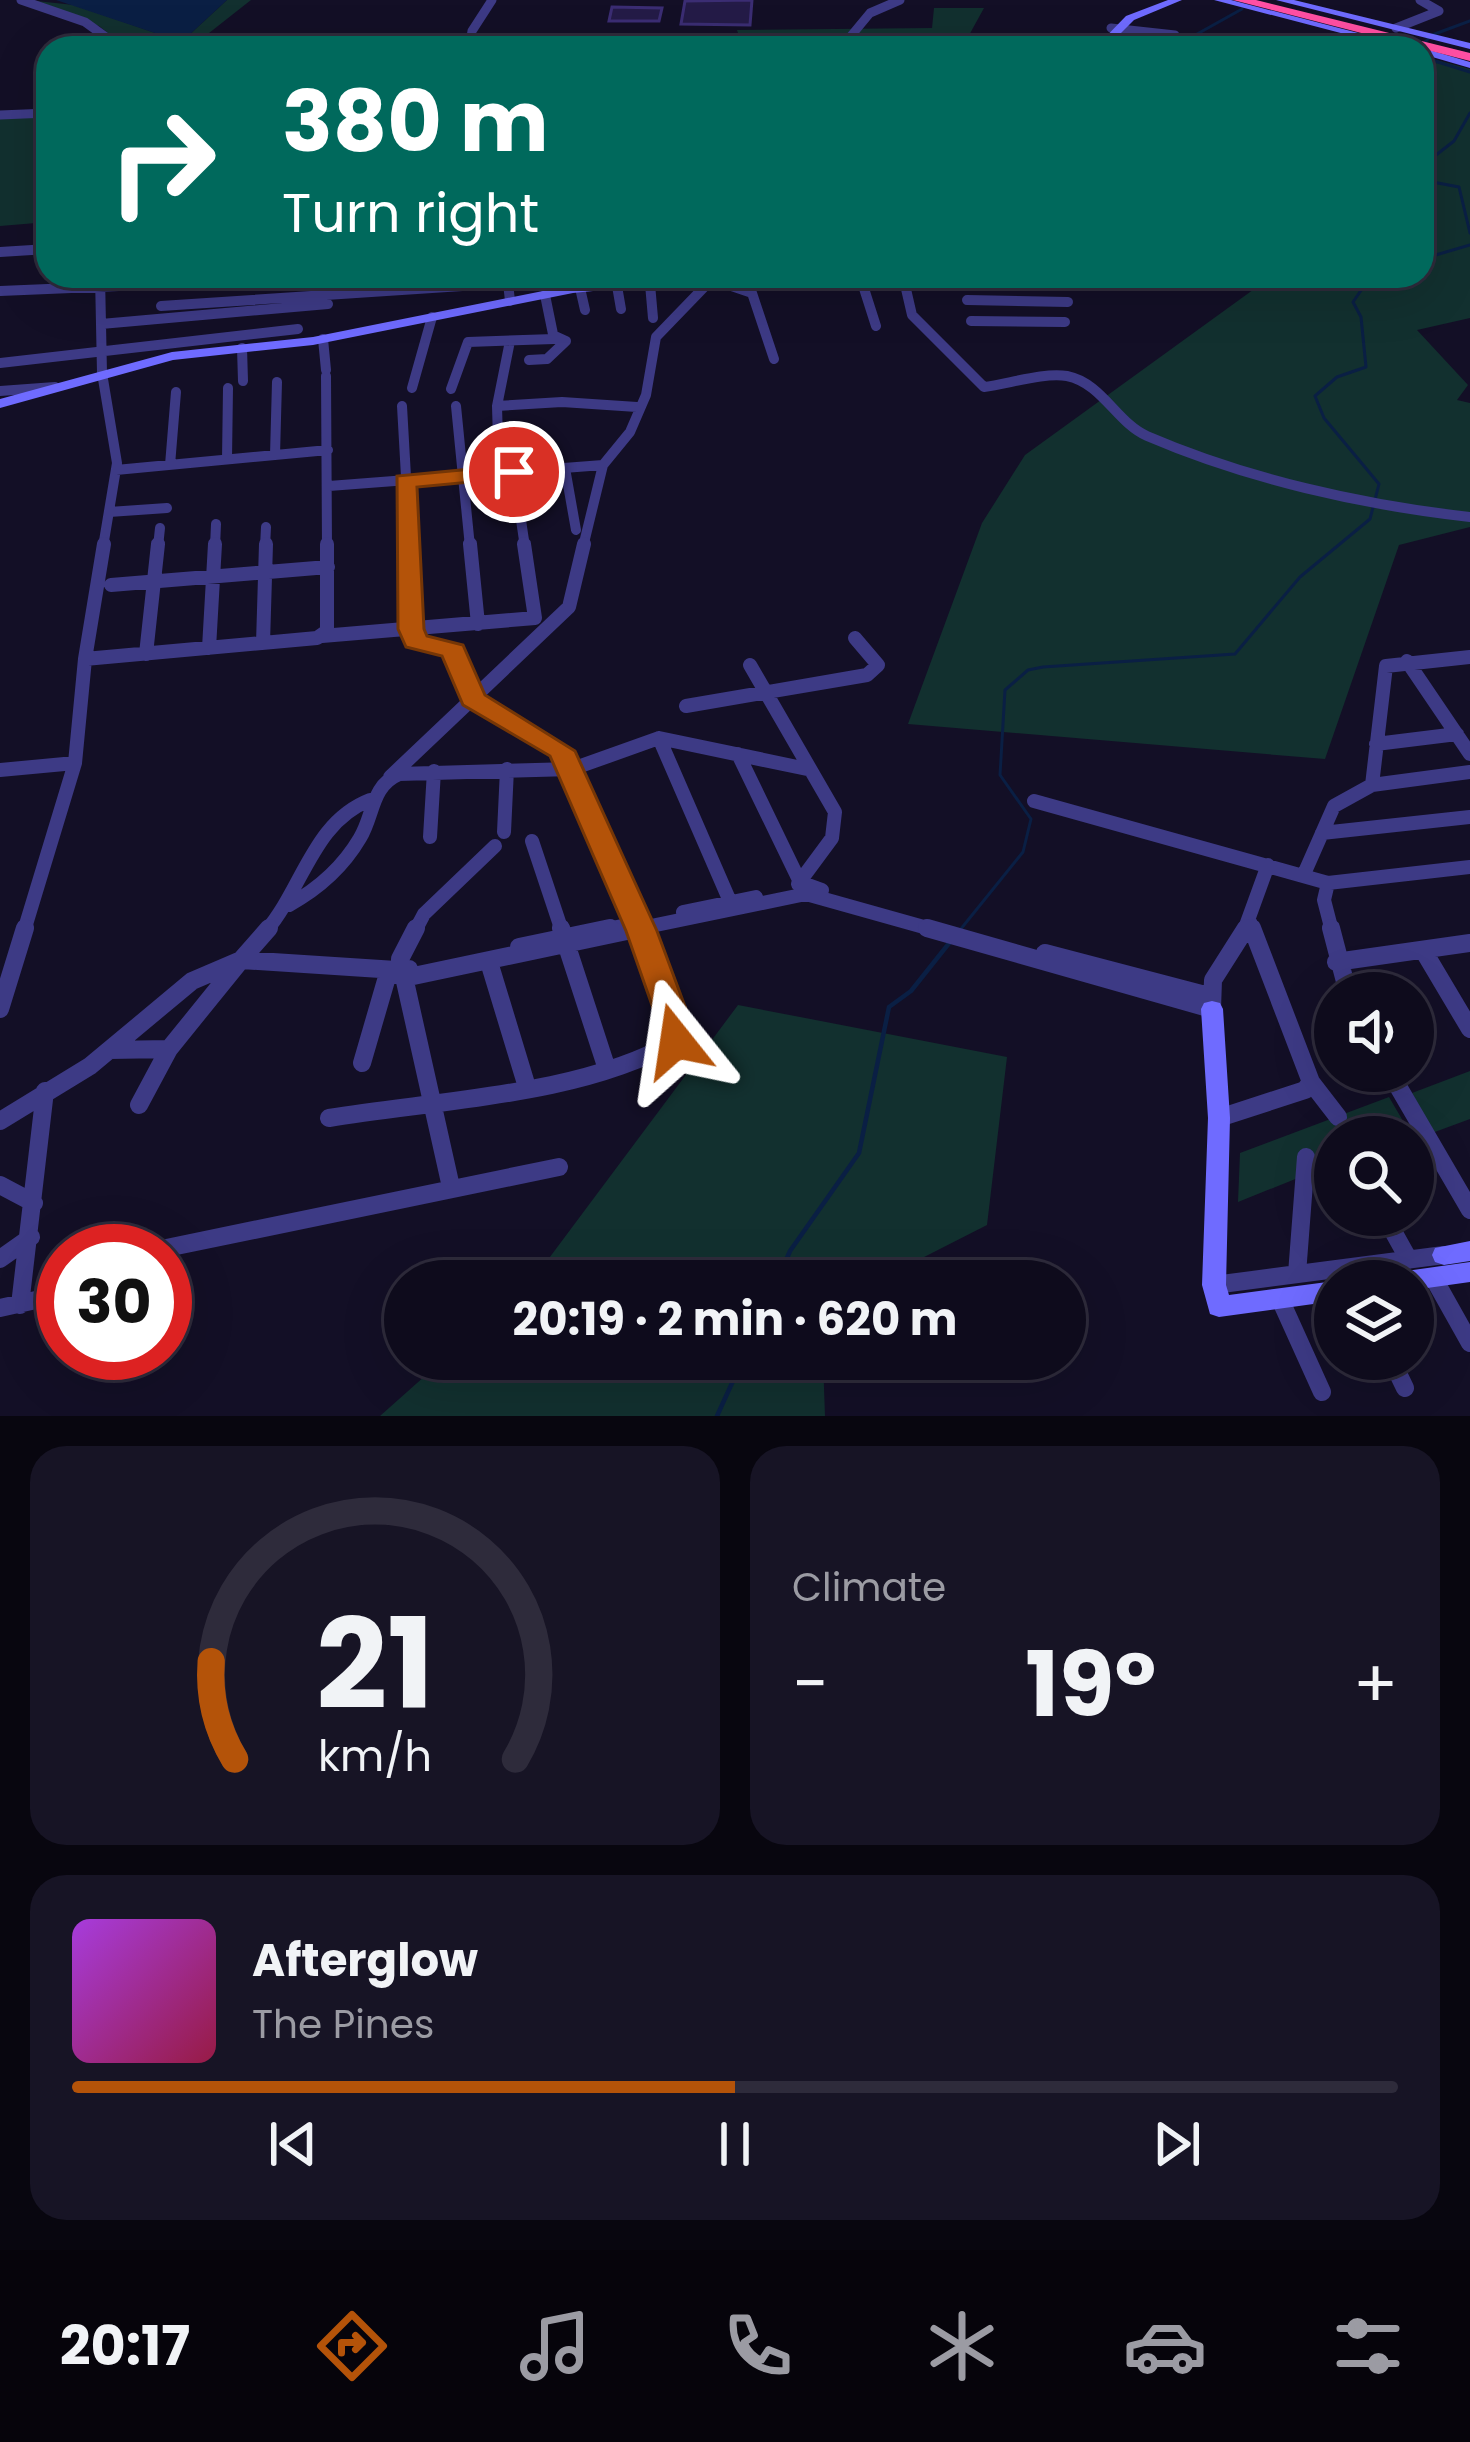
<!DOCTYPE html>
<meta charset="utf-8">
<style>
body{margin:0;font-family:Poppins,sans-serif;background:#171425;color:#f1f3f6;height:100vh;display:flex;flex-direction:column;font-size:45px;white-space:nowrap}
*{box-sizing:border-box;margin:0}
p{font-size:39px;color:#9b9ba3}
.icon{flex:none;width:66px;height:66px;fill:none;stroke:currentColor;stroke-width:2;stroke-linecap:round;stroke-linejoin:round}
.map{position:relative;height:1416px;overflow:hidden}
.side{display:flex;flex-direction:column;gap:30px;padding:30px;background:#08060f;flex:1}
.side>*{flex:none}
.banner{position:absolute;left:36px;top:36px;width:1398px;height:252px;border-radius:36px;box-shadow:0 12px 48px #0002,0 0 0 3px #2e2b3b;background:#00695c;color:#fff;overflow:hidden}
.tools{position:absolute;left:1314px;top:972px;display:grid;gap:24px}
.tools a{display:grid;place-items:center;width:120px;height:120px;border-radius:50%;background:#0e0b1c;box-shadow:0 12px 48px #0002,0 0 0 3px #2e2b3b;font-size:60px}
.speed{position:absolute;left:36px;top:1224px;display:flex;gap:24px;font-size:60px;font-weight:700;text-align:center}
.speed>*{display:grid;place-content:center;width:156px;height:156px;border-radius:50%;background:#0e0b1c;box-shadow:0 12px 48px #0002,0 0 0 3px #2e2b3b;line-height:1}
.speed .limit{border:18px solid #d22;background:#fff;color:#111}
.pin{position:absolute;display:grid;place-items:center;width:102px;height:102px;color:#fff;margin:-51px;border:6px solid #fff;border-radius:50%;box-shadow:0 3px 12px #0007}
.me{position:absolute;width:132px;margin:-66px;rotate:345deg;stroke-linejoin:round;filter:drop-shadow(0 0 9px #0008)}
.turn{display:flex;align-items:center;gap:42px;height:252px;padding:0 48px;font-size:54px}
.turn .icon{width:156px;height:156px;stroke-width:2.5}
.turn b{display:block;font-size:84px;line-height:102px}
.big{font-size:90px;font-weight:700;line-height:1.1}
.side .tile{flex:1;display:flex;flex-direction:column;justify-content:center;gap:18px;min-width:0;padding:0 42px;border-radius:36px;background:#171425}
.side .dial{align-items:center;gap:0}
.dial svg{height:312px;overflow:visible;fill:none;stroke:#2e2b3b;stroke-width:7;stroke-linecap:round;text-anchor:middle}
.dial text{fill:#f1f3f6;stroke:none}
.song{display:flex;align-items:center;gap:36px}
.cover{width:144px;height:144px;border-radius:18px;background:linear-gradient(135deg,hsl(280 70% 55%),hsl(340 70% 35%))}
.played{height:12px;border-radius:6px;background:linear-gradient(90deg,#b45309 50%,#2e2b3b 50%)}
.keys{display:flex;justify-content:space-around;direction:ltr}
.heat{display:flex;justify-content:space-between;align-items:center;font-size:66px;direction:ltr}
.side .tiles{flex:1;display:grid;gap:30px;grid-template-columns:1fr 1fr}
.tile:last-child{grid-column:span 2}
.trip{position:absolute;left:384px;top:1260px;width:702px;height:120px;border-radius:60px;background:#0e0b1c;box-shadow:0 12px 48px #0002,0 0 0 3px #2e2b3b;font-weight:700;line-height:120px;text-align:center}
.tabs{display:flex;height:192px;justify-content:space-around;align-items:center;background:#06040b;color:#9b9ba3}
.tabs .icon{width:84px;height:84px}
.tabs .active{color:#b45309}
.tabs b{font-size:54px;color:#f1f3f6}
.map>svg:first-child{display:block}
.green{fill:#12302f}
.water{fill:#0a1f44}
.lines{fill:none;stroke-linecap:round;stroke-linejoin:round}
.stream-far1{stroke:#0a1f44;stroke-width:3}
.stream{stroke:#0a1f44;stroke-width:4.5}
.building{fill:#241b47;stroke:#3b2d73;stroke-width:3}
.street-far3{stroke:#3d3a85;stroke-width:9}
.street-far2{stroke:#3d3a85;stroke-width:10}
.street-far1{stroke:#3d3a85;stroke-width:14}
.street{stroke:#3d3a85;stroke-width:18}
.secondary{fill:#6f6bff;fill-rule:evenodd}
.highway{fill:#ff4fa3;fill-rule:evenodd}
.route{fill:#b45309;stroke:#753606;stroke-width:3}
</style>
<div class="map">
<svg width="1470" height="1416" viewBox="0 0 1470 1416">
<rect width="100%" height="100%" fill="#130f26"/>
<!-- green -->
<path class="green" d="M27 0 74 5 170 38 188 36 227 0H251L190 48H127L99 26Z
M934 8H984L962 48H743L737 30 932 28Z
M1422 56 1470 69V318L1417 330 1468 385 1457 400 1470 403V527L1399 545 1325 759 908 724 982 523 1025 455 1268 279 1422 276V87L1435 78 1422 64Z
M48 115V222L0 226V116Z
M738 1005 1007 1057 987 1225 877 1281H532Z
M1470 1071V1119L1432 1133 1412 1093Z
M1389 1097 1410 1133 1335 1137V1163L1238 1202 1240 1153Z
M444 1359H823L825 1416H380Z"/>
<!-- water -->
<path class="water" d="M56 0H227L188 36 170 38Z"/>
<g class="lines">
<!-- stream-far1 -->
<path class="stream-far1" d="M1172 48 1242 9
M1419 48 1432 35 1470 21
M1422 57 1470 72
M1422 166 1454 141 1470 113
M1422 180 1459 187 1470 233
M1422 259 1470 245
M960 930 1023 852 1031 819 1000 775 1005 690 1028 670 1043 667 1235 654 1300 577 1370 519 1379 484 1324 418 1315 396 1337 377 1366 367 1361 317 1353 302 1362 289 1400 276"/>
<!-- stream -->
<path class="stream" d="M777 1281 790 1251 859 1153 889 1007 911 991 950 942
M717 1416 743 1359"/>
</g>
<!-- building -->
<path class="building" d="M752 0 750 25 681 24 685 1Z
M612 7 662 8 659 21H609Z"/>
<g class="lines">
<!-- street-far3 -->
<path class="street-far3" d="M21 0 85 22 121 48
M1111 28 1175 35
M1396 28 1439 11 1420 0
M469 48 472 31 492 0
M841 48 870 13 900 0
M0 115 48 113"/>
<!-- street-far2 -->
<path class="street-far2" d="M0 252 48 249
M100 276 102 373 117 463 103 547
M816 276H829
M860 276 876 326
M903 276 912 315 984 387C1008 384 1044 372 1067 376 1102 383 1117 423 1147 436 1247 479 1362 505 1470 517
M975 277 1065 276
M708 278 752 293 774 359
M650 284 653 318
M617 286 621 309
M580 288 585 310
M0 291 358 276
M967 300 1068 302
M161 306 508 283 510 301
M971 321 1065 322
M101 324 328 304
M323 339 326 370
M242 348 243 381
M529 360 547 359 566 341 555 336
M0 363 298 329
M326 376 327 547
M412 388 432 317
M451 389 468 342 554 339 545 295
M0 391 55 387
M402 406 410 547
M456 406 470 547
M497 406 562 402 637 407
M275 455 277 382
M227 459 228 388
M170 465 176 392
M565 468 576 530
M116 470 328 450
M514 473 525 547
M499 474 497 406 510 341
M329 486 603 465
M109 512 167 508
M158 547 160 528
M215 547 216 524
M265 547 266 527
M583 547 603 465 630 432 646 395 656 337 712 279"/>
<!-- street-far1 -->
<path class="street-far1" d="M410 544 415 641 453 651 473 699 561 751 638 931
M470 544 478 624
M111 585 328 567
M322 636 535 618 524 544
M263 643 266 544
M209 648 215 544
M146 654 158 544
M85 659 104 544
M1407 661 1470 754
M750 665 835 812 832 838 798 884
M686 706 867 675 878 665 855 638
M659 738 732 906
M1376 744 1457 734
M738 754 800 882 822 890
M0 770 75 763
M390 777 569 607 584 544
M1372 785 1470 772
M1034 801 1328 883 1470 867
M504 832 507 769
M1322 833 1470 817
M430 837 434 771
M532 841 562 931
M1304 874 1334 806 1372 785 1386 666 1470 657
M1328 883 1324 900 1332 931
M289 905C318 889 343 867 360 838 374 815 371 786 399 774L572 769 659 738 807 769
M683 912 756 897
M1250 922 1254 931
M24 931 75 763 85 659 317 638 327 631V544
M266 931C303 888 313 822 370 800
M415 931 424 914 495 846
M596 931 627 925
M627 931 806 894 938 931
M1244 931 1268 865"/>
<!-- street -->
<path class="street" d="M416 928 400 959 451 1187
M561 928 606 1066
M927 928 1212 1009 1213 980 1246 928
M1252 928 1311 1082 1338 1117
M1331 928 1348 993
M519 947 610 928
M1423 950 1470 1029
M1045 953 1209 996
M489 962 527 1087
M1336 962 1470 943
M404 978 641 928
M0 1009 25 928
M109 1050 169 1049
M362 1063 387 977 409 969
M1389 1071 1470 1210
M139 1105 169 1049 241 960 396 970
M329 1118C437 1100 580 1096 676 1041L677 1028 637 928
M1219 1118 1305 1090 1311 1082
M0 1121 90 1066 192 981 241 960 269 928
M0 1185 34 1203
M1384 1215 1409 1260
M152 1251 559 1167
M0 1259 31 1237
M1297 1274 1306 1157
M1433 1277 1470 1343
M1214 1285 1444 1255
M1280 1299 1322 1392
M20 1305 45 1091
M0 1308 63 1294
M1391 1359 1405 1388"/>
<!-- secondary -->
<path class="secondary" d="M1168 0H1182L1134 20 1106 48H1095L1126 16Z
M1214 0H1231L1416 48H1398Z
M1276 0H1294L1470 43V49Z
M1421 48 1426 49 1470 62V68L1422 54Z
M663 276H710L703 280 573 293 313 345 173 360 0 408V399L172 352 313 337 573 285Z
M1212 1001 1220 1003 1223 1009 1230 1118 1226 1285 1229 1295 1335 1281V1301L1219 1317 1210 1314 1202 1285 1208 1118 1201 1009 1204 1003Z
M1470 1241V1261L1444 1265 1435 1262 1432 1255 1435 1248Z
M1470 1262V1282L1413 1290V1281H1394L1397 1274 1406 1271Z"/>
<!-- highway -->
<path class="highway" d="M1233 0H1256L1470 53V61Z"/>
</g>
<!-- route -->
<path class="route" d="M514 465 526 472 523 477 417 487 424 629 427 636 463 645 485 695 575 751 657 931 693 1028 688 1050 676 1054 660 1041V1028L626 931 550 756 463 705 442 656 406 647 398 629 397 476Z"/>
</svg>
<div class="tools">
<a><svg class="icon" aria-label="sound" viewBox="0 0 24 24"><path d="M4 9h4l5-4v14l-5-4H4zM17 9q2 3 0 6"/></svg></a>
<a><svg class="icon" aria-label="search" viewBox="0 0 24 24"><circle cx="10" cy="10" r="6"/><path d="M15 15l6 6"/></svg></a>
<a><svg class="icon" aria-label="layers" viewBox="0 0 24 24"><path d="M12 4l9 5-9 5-9-5zM3 14l9 5 9-5"/></svg></a>
</div>
<div class="speed"><div class="limit">30</div></div>
<div class="pin" style="left:514px;top:472px;background:#d93025"><svg class="icon" aria-label="arrive" viewBox="0 0 24 24"><path d="M6 21V4h12l-3 4 3 4H6"/></svg></div>
<svg class="me" style="left:676px;top:1041px" viewBox="-20 -20 40 40"><path d="M0-17L14 15 0 8-14 15z" fill="#b45309" stroke="#fff" stroke-width="4"/></svg>
<div class="trip">20:19 · 2 min · 620 m</div>
<div class="banner">
<div class="turn"><svg class="icon" aria-label="right" viewBox="0 0 24 24"><path d="M7 20v-9h11M14 6l5 5-5 5"/></svg><div><b>380 m</b>Turn right</div></div>
</div>
</div>
<section class="side">
<div class="tiles">
<div class="tile dial"><svg viewBox="0 0 100 80">
<path d="M14 69A42 42 0 1 1 86 69"/>
<path d="M14 69A42 42 0 0 1 8 44" stroke="#b45309"/>
<text x="50" y="56" font-size="32" font-weight="700">21</text>
<text x="50" y="72" font-size="11">km/h</text>
</svg></div>
<div class="tile"><p>Climate</p>
<div class="heat"><a>−</a><b class="big">19°</b><a>+</a></div>
</div>
<div class="tile">
<div class="song"><i class="cover"></i><div><b>Afterglow</b><p>The Pines</p></div></div>
<div class="played"></div>
<div class="keys"><svg class="icon" aria-label="previous" viewBox="0 0 24 24"><path d="M18 5L8 12l10 7zM5 5v14"/></svg><svg class="icon" aria-label="pause" viewBox="0 0 24 24"><path d="M8 5v14M16 5v14"/></svg><svg class="icon" aria-label="next" viewBox="0 0 24 24"><path d="M6 5l10 7-10 7zM19 5v14"/></svg></div>
</div>
</div>
</section>
<nav class="tabs">
<b>20:17</b>
<svg class="icon active" aria-label="directions" viewBox="0 0 24 24"><path d="M12 3l9 9-9 9-9-9zM9 14v-3h6M13 9l2 2-2 2"/></svg>
<svg class="icon" aria-label="music" viewBox="0 0 24 24"><path d="M9 18V5l10-2v13"/><circle cx="6" cy="18" r="3"/><circle cx="16" cy="16" r="3"/></svg>
<svg class="icon" aria-label="phone" viewBox="0 0 24 24"><path d="M5 4h4l2 5-3 2q2 4 5 5l2-3 5 2v4C11 20 4 13 5 4z"/></svg>
<svg class="icon" aria-label="climate" viewBox="0 0 24 24"><path d="M12 3v18M4 7l16 10M4 17L20 7"/></svg>
<svg class="icon" aria-label="car" viewBox="0 0 24 24"><path d="M5 17H2v-5l4-1 3-4h7l3 4 3 1v5h-3M9 17h6M6 11h13"/><circle cx="7" cy="17" r="2"/><circle cx="17" cy="17" r="2"/></svg>
<svg class="icon" aria-label="filters" viewBox="0 0 24 24"><path d="M4 7h16M4 17h16"/><circle cx="9" cy="7" r="2"/><circle cx="15" cy="17" r="2"/></svg>
</nav>
